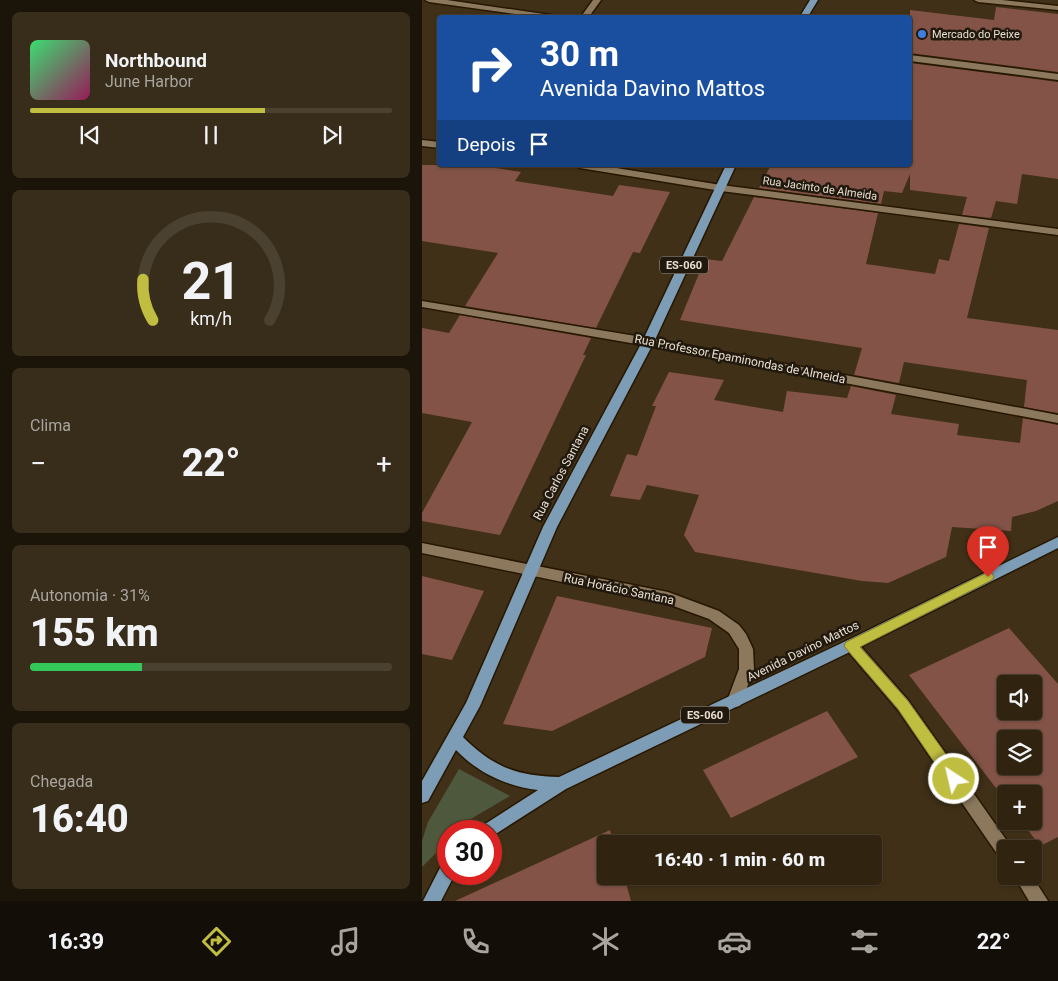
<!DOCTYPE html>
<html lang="pt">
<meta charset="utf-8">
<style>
body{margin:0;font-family:Roboto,sans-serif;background:#382c1a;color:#f1f3f6;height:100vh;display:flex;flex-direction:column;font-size:19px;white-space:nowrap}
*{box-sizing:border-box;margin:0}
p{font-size:16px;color:#a8a49f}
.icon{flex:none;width:28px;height:28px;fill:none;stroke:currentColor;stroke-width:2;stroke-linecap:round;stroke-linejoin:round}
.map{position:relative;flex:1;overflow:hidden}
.details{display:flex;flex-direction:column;gap:12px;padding:12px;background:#1a1409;width:422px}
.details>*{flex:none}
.banner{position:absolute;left:15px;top:15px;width:475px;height:152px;border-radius:5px;box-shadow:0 1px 4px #0004,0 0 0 1px #4b4131;background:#1a4fa0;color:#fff;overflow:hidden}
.buttons{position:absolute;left:575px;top:675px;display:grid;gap:10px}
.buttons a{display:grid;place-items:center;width:45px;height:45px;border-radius:5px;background:#302411;box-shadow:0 1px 4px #0004,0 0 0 1px #4b4131;font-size:25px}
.speed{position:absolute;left:15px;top:820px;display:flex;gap:10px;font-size:25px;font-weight:700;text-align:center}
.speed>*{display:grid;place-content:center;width:65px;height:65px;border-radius:50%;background:#302411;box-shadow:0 1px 4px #0004,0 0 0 1px #4b4131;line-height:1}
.speed .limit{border:8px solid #d22;background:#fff;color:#111}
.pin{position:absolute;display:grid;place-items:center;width:42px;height:42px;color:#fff;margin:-51px -21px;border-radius:50% 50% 50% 0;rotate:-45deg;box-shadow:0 0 5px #0007}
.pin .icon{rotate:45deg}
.me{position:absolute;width:55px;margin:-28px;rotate:325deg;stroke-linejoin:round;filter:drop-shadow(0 0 4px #0008)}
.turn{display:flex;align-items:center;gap:18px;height:105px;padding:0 20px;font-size:22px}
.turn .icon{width:65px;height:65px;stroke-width:2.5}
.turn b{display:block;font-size:35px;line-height:42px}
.then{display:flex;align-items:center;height:48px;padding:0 20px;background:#0003;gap:10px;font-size:19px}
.big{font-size:38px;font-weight:800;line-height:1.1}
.details .widget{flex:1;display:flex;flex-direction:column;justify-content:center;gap:8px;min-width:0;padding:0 18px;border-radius:8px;background:#382c1a}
.details .dial{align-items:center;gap:0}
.dial svg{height:130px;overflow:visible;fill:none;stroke:#4b4131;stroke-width:7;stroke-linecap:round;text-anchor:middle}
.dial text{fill:#f1f3f6;stroke:none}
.song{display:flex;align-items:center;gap:15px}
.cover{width:60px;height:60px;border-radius:8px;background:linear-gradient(135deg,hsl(140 70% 55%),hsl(330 70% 35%))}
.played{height:5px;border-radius:2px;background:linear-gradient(90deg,#c0be41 65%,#4b4131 65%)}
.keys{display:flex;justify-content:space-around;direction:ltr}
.heat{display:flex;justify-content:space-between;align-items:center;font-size:28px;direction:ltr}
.charge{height:8px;border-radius:4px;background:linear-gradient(90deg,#34c759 31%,#4b4131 0)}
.trip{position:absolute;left:175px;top:835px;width:285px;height:50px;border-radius:5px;background:#302411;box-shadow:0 1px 4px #0004,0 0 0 1px #4b4131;font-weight:800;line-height:50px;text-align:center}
.dock{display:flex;height:80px;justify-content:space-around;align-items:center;background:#130e07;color:#a8a49f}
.dock .icon{width:35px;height:35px}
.dock .current{color:#c0be41}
.dock b{font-size:22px;color:#f1f3f6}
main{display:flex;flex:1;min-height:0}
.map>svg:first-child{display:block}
.green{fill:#4e583d}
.building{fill:#835347;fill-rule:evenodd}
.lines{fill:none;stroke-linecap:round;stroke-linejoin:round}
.minor-casing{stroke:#271700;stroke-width:3}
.tertiary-casing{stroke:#271700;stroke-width:3}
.primary-casing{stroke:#271700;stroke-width:3}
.minor{fill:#8b785d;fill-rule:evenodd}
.tertiary{fill:#8b785d;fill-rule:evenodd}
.primary{fill:#7d9cb5;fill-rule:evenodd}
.route{fill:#c0be41;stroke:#7d7c2a}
.shop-dot{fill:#3f7fe0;stroke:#21190e;stroke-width:2}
.labels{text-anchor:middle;stroke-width:5;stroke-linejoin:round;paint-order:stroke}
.far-poi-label{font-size:11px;fill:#e9dfd0;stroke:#21190e;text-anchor:start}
.far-street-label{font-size:11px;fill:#e9dfd0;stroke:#21190e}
.shield{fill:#21190e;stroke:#ada496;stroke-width:1}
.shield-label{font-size:11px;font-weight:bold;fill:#e9dfd0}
.street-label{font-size:12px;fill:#e9dfd0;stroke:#21190e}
</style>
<main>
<section class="details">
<div class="widget">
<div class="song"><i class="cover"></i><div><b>Northbound</b><p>June Harbor</p></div></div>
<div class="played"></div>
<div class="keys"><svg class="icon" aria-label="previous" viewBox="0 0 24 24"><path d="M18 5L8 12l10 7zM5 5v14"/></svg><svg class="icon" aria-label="pause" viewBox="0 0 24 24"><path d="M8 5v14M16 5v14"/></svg><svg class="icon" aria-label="next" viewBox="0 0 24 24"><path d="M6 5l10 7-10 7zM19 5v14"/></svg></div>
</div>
<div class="widget dial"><svg viewBox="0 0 100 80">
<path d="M14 69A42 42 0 1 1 86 69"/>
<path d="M14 69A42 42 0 0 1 8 44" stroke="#c0be41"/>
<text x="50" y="56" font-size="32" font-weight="700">21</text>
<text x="50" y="72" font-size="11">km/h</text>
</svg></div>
<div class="widget"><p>Clima</p>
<div class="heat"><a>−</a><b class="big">22°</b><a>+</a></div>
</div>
<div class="widget"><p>Autonomia · 31%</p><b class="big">155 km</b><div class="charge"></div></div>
<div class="widget"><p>Chegada</p><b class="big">16:40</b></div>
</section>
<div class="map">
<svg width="636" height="901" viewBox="0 0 636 901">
<rect width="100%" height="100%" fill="#403017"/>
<!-- green -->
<path class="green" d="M37 769 88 796 47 820 36 831H26V841L0 867V841L6 822Z"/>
<!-- building -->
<path class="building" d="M574 7 636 14V72L488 53V10L572 20Z
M488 63 636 82V179L600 174 595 204 574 201 569 218 540 215 545 197 488 190V174L480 193 462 191 459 204 337 188 349 165H488Z
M0 165H54L99 172 93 181 191 196 197 185 248 192 218 253 211 252 174 328 43 306 76 253 0 241Z
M332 197 456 213 444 264 513 274 517 259 527 261 537 224 567 228 545 318 636 330V413L602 407 605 380 482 362 477 383 432 375 440 348 258 320 283 259 300 261Z
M38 315 169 338 161 355H164L78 535 0 521V513L50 422 0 413V328L27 333Z
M247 372 302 380 292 400 361 412 365 391 425 398 429 386 474 395 469 414 537 424 535 435 598 443 601 418 636 425V501L614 511 590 517 589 531 530 527 524 557 466 583 440 581 273 552 262 535 277 495 225 485 218 500 188 496 205 454 215 456 234 406H230Z
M0 576 62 591 30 660 0 654Z
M135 596 290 628 283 657 130 731 81 724Z
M587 628 636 684V837L618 846 599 821H611V794H584V801L487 675ZM584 684H611V711H584ZM584 739H611V766H584Z
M405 711 436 757 309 818 281 770Z
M188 830 192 844H184V876H202L209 901H33Z"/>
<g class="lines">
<defs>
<path id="minor" d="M3 0H25L149 18H122L7 2Z
M171 0H179L166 18H158Z
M552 0H580L636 6V10L556 2Z
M488 55 636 74V80L488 61Z
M0 301 226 338 636 415V423L226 346 0 307Z
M0 543 246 592 297 611 317 625 324 634 331 649 332 669 318 706 313 707 308 706 305 701 317 669V649L307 633 287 619 246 604 0 553Z
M429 639 434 641 486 700 590 848 584 849V861L578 858 476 710 424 649 422 645 424 641Z
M592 876H610L626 901H607Z"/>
<path id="tertiary" d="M0 140 18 142V148L0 146Z
M153 165H176L299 185 636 229V235L299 191 158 168Z"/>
<path id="primary" d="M388 0H396L385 18H377Z
M304 165H314L232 342 135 527 58 706 41 737C71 767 95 776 137 777L424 641 636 537V548L434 649 144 789 69 837V831H58L60 826 116 790C84 786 56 773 34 750L6 801 0 803V781L44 703 121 527 220 342Z
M26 862V874H33L19 901H1L20 864Z"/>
</defs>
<!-- minor casing -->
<use href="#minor" class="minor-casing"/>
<!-- tertiary casing -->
<use href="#tertiary" class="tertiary-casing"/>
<!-- primary casing -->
<use href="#primary" class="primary-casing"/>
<!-- minor -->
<use href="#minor" class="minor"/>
<!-- tertiary -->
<use href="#tertiary" class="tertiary"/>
<!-- primary -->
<use href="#primary" class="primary"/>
</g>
<!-- route -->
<path class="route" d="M566 572 570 573 572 577 570 580 438 647 486 701 538 774 540 779 538 784 532 785 527 784 476 709 422 646 424 642Z"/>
<!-- markers -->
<circle class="shop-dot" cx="500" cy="34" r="5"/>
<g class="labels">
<!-- far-poi labels -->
<g class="far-poi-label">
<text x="510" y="38">Mercado do Peixe</text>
</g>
<!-- far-street labels -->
<g class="far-street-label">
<text transform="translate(398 188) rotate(8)" y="4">Rua Jacinto de Almeida</text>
</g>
<!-- shield labels -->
<g class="shield">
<rect x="238" y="256.5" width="48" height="17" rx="4"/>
<rect x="259" y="706.5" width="48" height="17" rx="4"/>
</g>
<g class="shield-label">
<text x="262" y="269">ES-060</text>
<text x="283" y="719">ES-060</text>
</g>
<!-- street labels -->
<g class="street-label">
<text transform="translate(318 359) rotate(11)" y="4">Rua Professor Epaminondas de Almeida</text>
<text transform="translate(139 473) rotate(-62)" y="4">Rua Carlos Santana</text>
<text transform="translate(197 589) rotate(12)" y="4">Rua Horácio Santana</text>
<text transform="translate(381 651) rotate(-26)" y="4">Avenida Davino Mattos</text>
</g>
</g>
</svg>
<div class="buttons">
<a><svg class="icon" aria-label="sound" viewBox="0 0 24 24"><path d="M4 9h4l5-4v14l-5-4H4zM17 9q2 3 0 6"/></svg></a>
<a><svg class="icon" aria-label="layers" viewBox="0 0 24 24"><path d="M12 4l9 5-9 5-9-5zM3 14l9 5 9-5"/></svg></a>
<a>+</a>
<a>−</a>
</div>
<div class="speed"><div class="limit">30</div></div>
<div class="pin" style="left:566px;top:577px;background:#d93025"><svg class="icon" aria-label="arrive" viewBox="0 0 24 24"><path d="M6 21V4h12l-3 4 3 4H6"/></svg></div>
<svg class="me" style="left:532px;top:779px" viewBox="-20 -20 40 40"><circle r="17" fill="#c0be41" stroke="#fff" stroke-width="3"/><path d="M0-11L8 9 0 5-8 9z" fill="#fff"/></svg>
<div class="trip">16:40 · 1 min · 60 m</div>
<div class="banner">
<div class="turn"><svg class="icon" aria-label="right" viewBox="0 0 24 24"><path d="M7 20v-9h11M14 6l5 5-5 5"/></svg><div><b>30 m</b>Avenida Davino Mattos</div></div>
<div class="then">Depois<svg class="icon" aria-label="arrive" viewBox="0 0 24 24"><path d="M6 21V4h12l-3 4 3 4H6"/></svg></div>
</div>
</div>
</main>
<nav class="dock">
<b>16:39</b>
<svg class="icon current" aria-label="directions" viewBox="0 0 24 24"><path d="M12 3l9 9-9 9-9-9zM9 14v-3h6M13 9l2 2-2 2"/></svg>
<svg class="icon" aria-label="music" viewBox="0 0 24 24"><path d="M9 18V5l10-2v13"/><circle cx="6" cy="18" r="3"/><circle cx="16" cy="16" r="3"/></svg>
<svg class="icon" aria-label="phone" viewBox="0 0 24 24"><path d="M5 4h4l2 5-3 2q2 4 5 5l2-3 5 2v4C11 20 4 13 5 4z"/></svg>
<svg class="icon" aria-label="climate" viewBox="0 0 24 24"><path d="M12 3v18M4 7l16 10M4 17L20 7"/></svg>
<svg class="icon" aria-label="car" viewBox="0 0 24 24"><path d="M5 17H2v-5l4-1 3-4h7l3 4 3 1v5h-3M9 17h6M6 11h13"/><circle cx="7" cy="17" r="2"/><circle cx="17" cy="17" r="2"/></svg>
<svg class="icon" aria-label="filters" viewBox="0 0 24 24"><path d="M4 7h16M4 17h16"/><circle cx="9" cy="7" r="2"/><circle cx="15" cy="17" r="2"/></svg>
<b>22°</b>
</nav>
